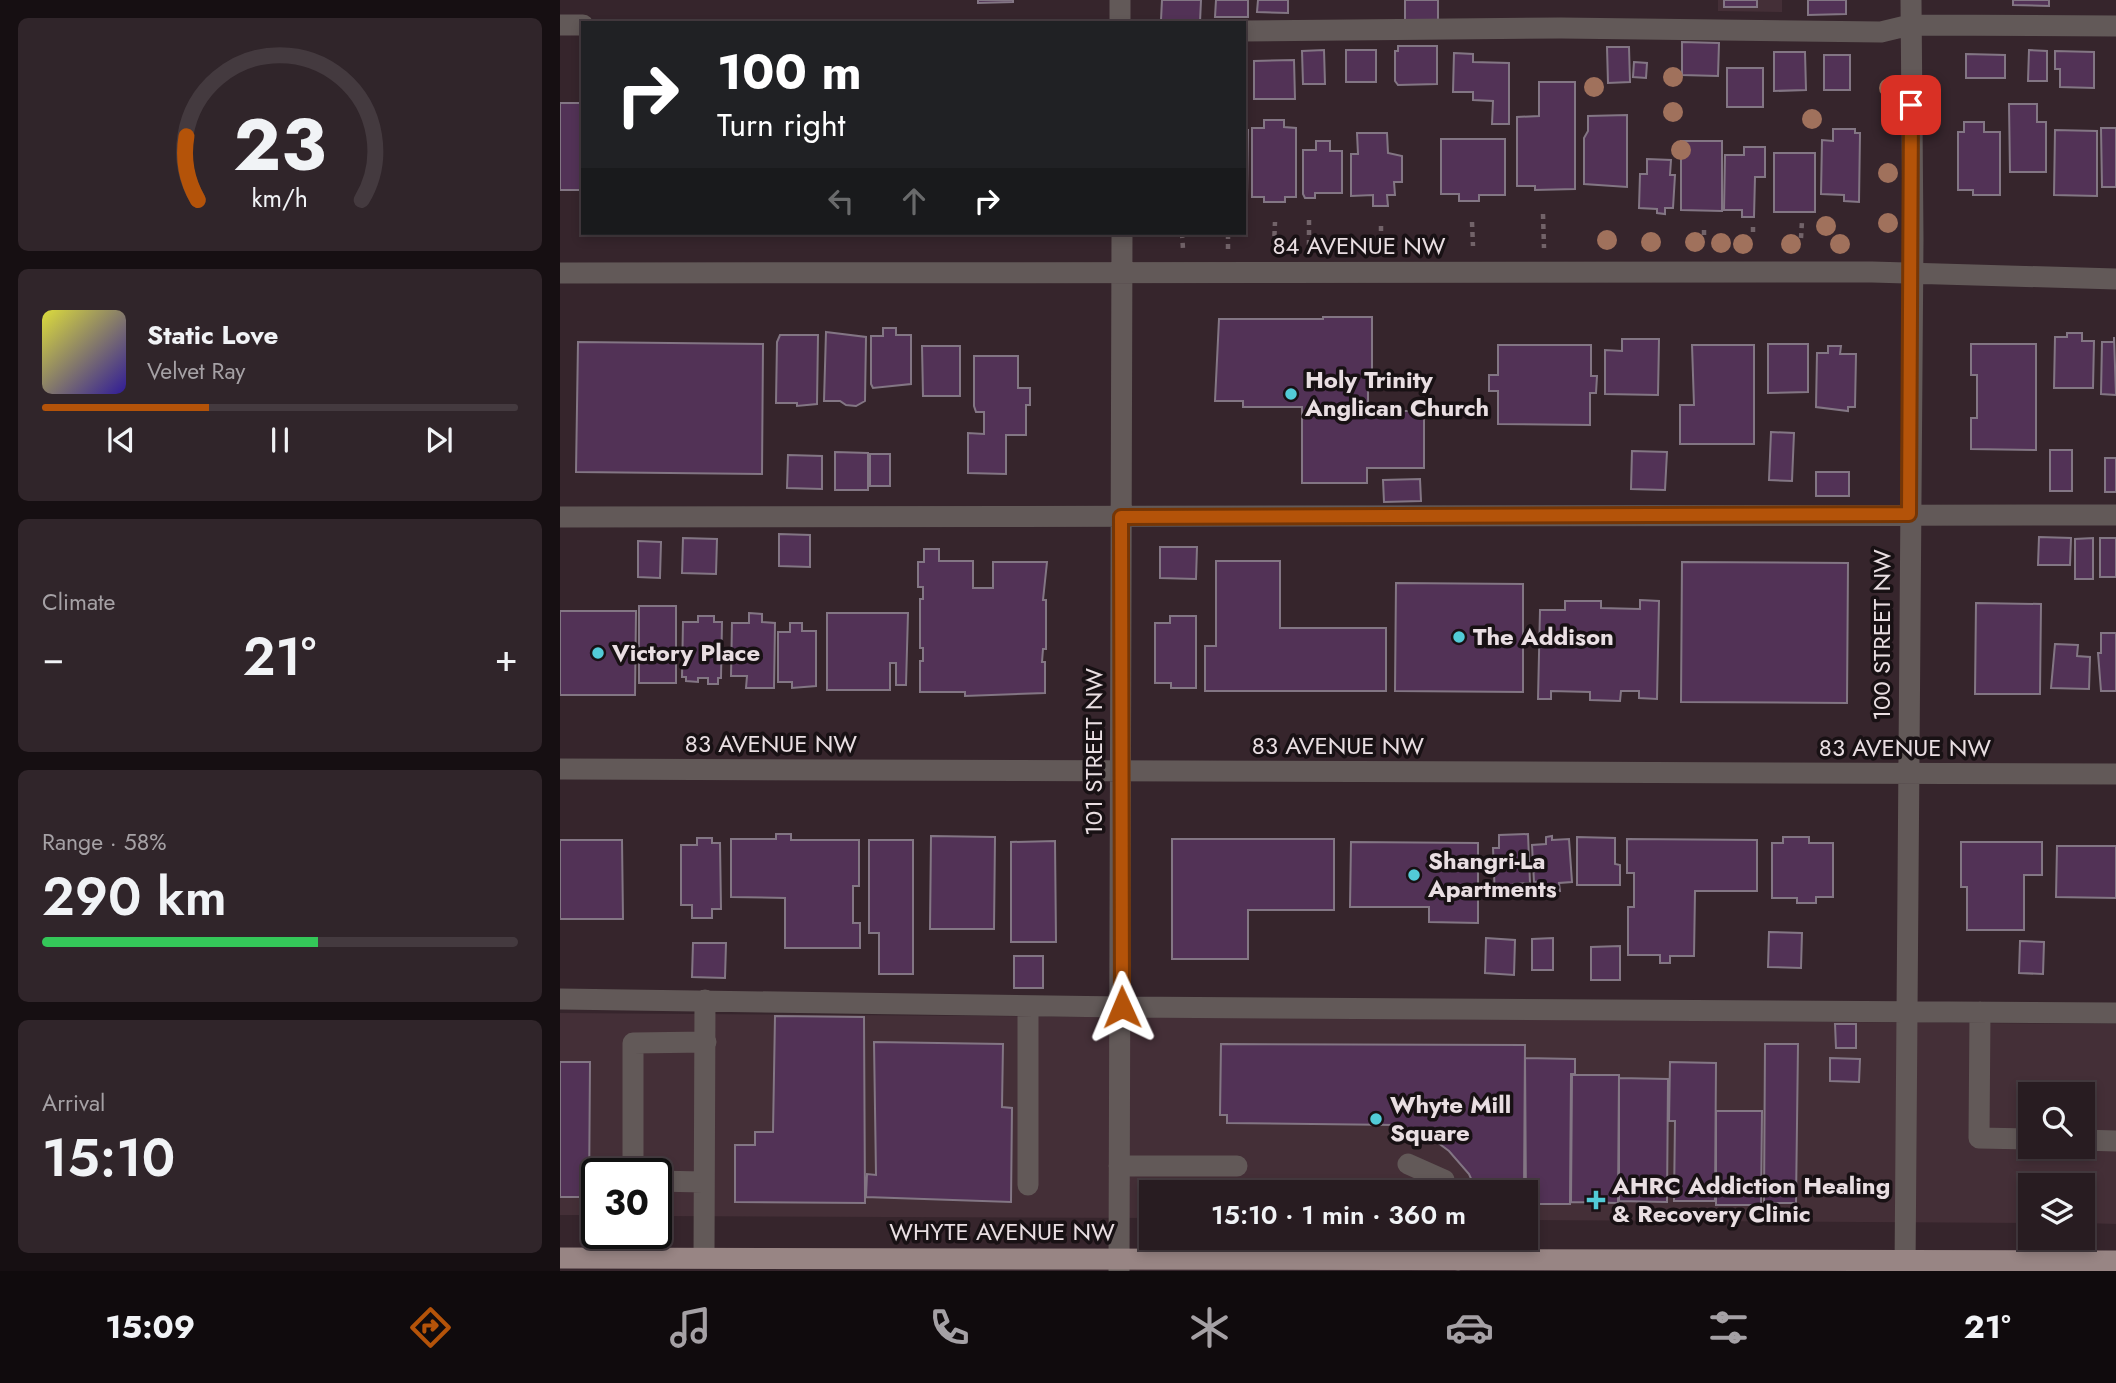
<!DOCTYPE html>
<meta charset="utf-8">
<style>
body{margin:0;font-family:Jost,sans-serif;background:#30252a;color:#f1f3f6;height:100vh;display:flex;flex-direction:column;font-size:26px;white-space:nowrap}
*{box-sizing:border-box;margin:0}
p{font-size:23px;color:#a5a1a5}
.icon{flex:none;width:38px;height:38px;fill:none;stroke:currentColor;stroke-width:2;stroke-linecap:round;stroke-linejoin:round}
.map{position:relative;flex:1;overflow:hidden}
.details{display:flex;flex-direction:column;gap:18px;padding:18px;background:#160f12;width:560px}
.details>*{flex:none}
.hud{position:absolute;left:21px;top:21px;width:665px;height:214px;border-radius:0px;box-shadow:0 4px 10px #0003,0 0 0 2px #443a3f;background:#202124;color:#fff;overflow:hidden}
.buttons{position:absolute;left:1458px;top:1082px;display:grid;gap:14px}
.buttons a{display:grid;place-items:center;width:77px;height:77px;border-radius:0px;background:#281c21;box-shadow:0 4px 10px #0003,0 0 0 2px #443a3f;font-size:35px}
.speed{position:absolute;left:21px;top:1158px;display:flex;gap:14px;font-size:35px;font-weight:700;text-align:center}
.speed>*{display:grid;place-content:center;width:91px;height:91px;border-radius:50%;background:#281c21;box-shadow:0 4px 10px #0003,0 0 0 2px #443a3f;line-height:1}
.speed .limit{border:4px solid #111;border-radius:10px;background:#fff;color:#111}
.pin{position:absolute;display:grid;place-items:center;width:60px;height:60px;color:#fff;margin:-30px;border-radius:14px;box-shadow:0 4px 10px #0006}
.me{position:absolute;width:77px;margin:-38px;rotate:359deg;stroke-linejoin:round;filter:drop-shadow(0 0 5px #0008)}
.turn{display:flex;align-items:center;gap:24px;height:147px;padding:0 21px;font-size:32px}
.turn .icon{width:91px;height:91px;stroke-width:2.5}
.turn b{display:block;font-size:49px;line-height:60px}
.lanes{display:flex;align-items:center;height:66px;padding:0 21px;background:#0003;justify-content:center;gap:35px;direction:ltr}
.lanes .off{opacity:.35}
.big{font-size:52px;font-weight:600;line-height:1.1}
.details .card{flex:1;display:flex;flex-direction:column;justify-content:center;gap:10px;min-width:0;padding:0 24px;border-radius:10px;background:#30252a}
.details .dial{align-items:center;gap:0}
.dial svg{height:182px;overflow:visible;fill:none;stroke:#443a3f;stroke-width:7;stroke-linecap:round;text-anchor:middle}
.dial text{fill:#f1f3f6;stroke:none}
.song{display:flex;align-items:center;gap:21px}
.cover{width:84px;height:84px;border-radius:10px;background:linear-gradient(135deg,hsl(60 70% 55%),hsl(250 70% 35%))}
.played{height:7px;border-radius:4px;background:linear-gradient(90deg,#b45309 35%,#443a3f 35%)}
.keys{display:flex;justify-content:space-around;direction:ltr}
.heat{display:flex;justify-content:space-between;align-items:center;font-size:38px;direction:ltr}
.charge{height:10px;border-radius:5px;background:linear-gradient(90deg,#34c759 58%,#443a3f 0)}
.trip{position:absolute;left:579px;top:1180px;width:399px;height:70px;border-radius:0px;background:#281c21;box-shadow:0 4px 10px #0003,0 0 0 2px #443a3f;font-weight:600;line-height:70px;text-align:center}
.menu{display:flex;height:112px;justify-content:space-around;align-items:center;background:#100b0d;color:#a5a1a5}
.menu .icon{width:49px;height:49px}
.menu .on{color:#b45309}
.menu b{font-size:32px;color:#f1f3f6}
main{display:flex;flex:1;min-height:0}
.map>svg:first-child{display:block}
.built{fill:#442f37;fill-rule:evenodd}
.building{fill:#523256;stroke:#837684;stroke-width:2}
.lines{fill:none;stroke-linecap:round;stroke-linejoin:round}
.path{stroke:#726369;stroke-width:4.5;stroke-dasharray:5 5;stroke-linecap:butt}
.minor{stroke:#625958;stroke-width:21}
.major{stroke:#988584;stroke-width:21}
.tree{fill:#a0715c}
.route-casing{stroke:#753606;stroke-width:18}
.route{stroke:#b45309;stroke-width:12}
.poi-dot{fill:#52cbd7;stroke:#181114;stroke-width:2.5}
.labels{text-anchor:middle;stroke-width:7;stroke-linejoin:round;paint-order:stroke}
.street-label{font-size:24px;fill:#e9dee2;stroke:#181114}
.poi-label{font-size:24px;font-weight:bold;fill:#e9dee2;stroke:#181114;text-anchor:start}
</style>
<main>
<section class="details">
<div class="card dial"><svg viewBox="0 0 100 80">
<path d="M14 69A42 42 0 1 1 86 69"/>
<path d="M14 69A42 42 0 0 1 9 41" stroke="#b45309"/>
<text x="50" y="56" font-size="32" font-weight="700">23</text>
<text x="50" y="72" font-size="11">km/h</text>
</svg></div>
<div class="card">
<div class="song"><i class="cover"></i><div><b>Static Love</b><p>Velvet Ray</p></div></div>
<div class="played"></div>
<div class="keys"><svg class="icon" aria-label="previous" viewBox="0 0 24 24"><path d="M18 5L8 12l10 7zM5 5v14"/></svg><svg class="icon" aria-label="pause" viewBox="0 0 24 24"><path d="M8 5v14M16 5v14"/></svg><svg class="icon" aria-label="next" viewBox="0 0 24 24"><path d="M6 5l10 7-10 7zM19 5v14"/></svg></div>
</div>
<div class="card"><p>Climate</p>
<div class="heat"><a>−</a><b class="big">21°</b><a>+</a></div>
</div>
<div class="card"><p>Range · 58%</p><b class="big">290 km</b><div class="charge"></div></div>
<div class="card"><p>Arrival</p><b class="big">15:10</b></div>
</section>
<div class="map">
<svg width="1556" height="1271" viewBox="0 0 1556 1271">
<rect width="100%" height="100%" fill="#36252c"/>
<!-- built -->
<path class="built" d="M1158 0H1222V12L1158 11Z
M0 1013 1556 1024V1224L1523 1223 1522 1185H1470V1223L966 1220V1192H592L591 1218 96 1216V1174H37V1215H0ZM1470 1094H1522V1146H1470Z"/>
<!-- building -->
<path class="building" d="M418 0H453V2L418 3Z
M602 0H641L640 22 601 20Z
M656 0H688V17H655Z
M698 0H728V13L697 12Z
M845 0H878V22H845Z
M1164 0H1197V7H1164Z
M1248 0H1286V14L1248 15Z
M1453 0H1489V6L1453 5Z
M1122 42 1159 43 1158 76 1122 75Z
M838 46H877V84L838 85 835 81V51H838Z
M1047 47H1069L1070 82 1048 83Z
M764 50 765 84H743L742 51Z
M786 50H816V82H786Z
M1469 50 1487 51V81H1468Z
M1495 51 1534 52V88L1500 87V69H1495Z
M1214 52H1245L1246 90 1214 91Z
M894 53 913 54V62L949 63V124H932L933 101 913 100V92H893Z
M1406 54 1445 55V78H1406Z
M1264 55H1290V90H1264Z
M734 60 735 99H694V61Z
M1074 62 1087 63 1086 78 1073 77Z
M1167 68H1203V107H1167Z
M979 82H1015V189L975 190V186H957V117L979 116Z
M0 103H23V190H0Z
M1449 104H1477V122H1486V172H1450Z
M1067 115V187L1024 184V138L1028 131V116Z
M704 120H724V127L736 128V197H725V202H704V197H692V128H704Z
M1404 122H1424V132H1440V195H1413V190H1398V132H1404Z
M1541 128H1556V187H1542Z
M1273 129H1295V133H1300L1299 202 1284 201V195L1261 194 1262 140 1273 141Z
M684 130H688L687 196H684Z
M1495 130 1537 131V196L1494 195Z
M797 133H827L828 153 842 156V182H834L835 195H827L828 206H813V195L791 196V154H798Z
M881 139H945V195H919V201H899V194H881Z
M756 141H770V151H782V193H755V198H745L743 194V150H756Z
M1121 141H1162V211L1121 210Z
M1184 147H1205V177H1195L1194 217H1182V210H1164L1165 155H1184Z
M1214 153H1255V212H1214Z
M1087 159 1111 160 1110 175H1115L1113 208H1105V214L1097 213V209L1079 208 1080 174H1087Z
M763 317H812V386H808V411H864V468H807V483H742V407H683V401H655L659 319H763Z
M323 328H336V335H351V384L313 388 311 384V336H323Z
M266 332 306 337 305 401 296 406 286 405 280 401H264Z
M1507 333H1522V341H1534L1533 388H1494L1495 337H1507Z
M220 335H258L257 404 237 406V403H216L217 342Z
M1554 337 1556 395 1541 394 1542 342H1554Z
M1062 339H1099L1098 395 1045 394V350L1062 351Z
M18 342 203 344 202 474 16 472Z
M1208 344H1248V392L1208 393Z
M1411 344H1476V450L1411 449V418H1417V375H1411Z
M938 345H1031V376H1037L1036 393H1030V425L938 424V391H929V375H938Z
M1132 345H1194V444H1120V405H1134Z
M362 346H400V396H363Z
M1268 346H1281L1280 354H1296L1295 407H1288V411L1256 407 1257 353H1268Z
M414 356H458V388H470V405H466V435H446V474L408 473V433L424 434V412H416L414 406Z
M1211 432 1234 433 1232 481 1209 480Z
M1490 450H1512V491H1490Z
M1072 451 1107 452 1105 490 1071 489Z
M275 452 308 453V490H275Z
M310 454H330V486H310Z
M228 455 262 456V489L227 488Z
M1545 458H1556V492H1545Z
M1256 472H1289V496H1256Z
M860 479 861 501 824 502 823 480Z
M219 534 250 535V567L219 566Z
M1479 537 1511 538 1510 565H1478Z
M123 538 157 539 156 574 122 573Z
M1533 538V579H1515V539Z
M1540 538H1556V577H1540Z
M78 541 101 542 100 578 78 577Z
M600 547H637L636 579 600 578Z
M364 549H379V561H413V588H433V562H487L483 600H486V649H483L482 662H485V693L405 696V692H360V661H363V648H360V599H363V587H358V562H364Z
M656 561H720V628H826V691H645V646H656Z
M1122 562 1288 563 1287 703 1121 702Z
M836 583 963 584V692L835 691Z
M1080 600 1099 601 1097 699 1079 698V691H1061L1060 701 1030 700V692L991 691V699H978L980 610H1005V601H1041V608L1080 609Z
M1416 603 1481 604 1480 694H1415Z
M79 606H116V683H79Z
M0 611H76L75 695H0Z
M189 613 202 614V622L215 623 214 688H186L187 676H171L172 623H189Z
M267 613H348L346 685H336V663H330V690H267Z
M138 616H154V622H162L161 678H158V684H148V678H138V682L126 681V677H122L123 622H138Z
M610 616H636V688H611V683H595V623H610Z
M230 623H242V631H256V686L232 688V682H218V632H230Z
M1541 633H1556V691H1541L1538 653H1541Z
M1495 644 1518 645 1517 656 1530 657 1529 689 1491 688Z
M216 834H231V840H299V886H293V923H300V948H225V898L171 897V839H216Z
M968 834 970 883 953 884V898H935L933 848H939V835Z
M371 836 435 837 434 929H370Z
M992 836V840L1009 839 1012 882 999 883 1000 891 986 892 985 881 974 882 972 845 986 844V837Z
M1017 837 1055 838V864L1060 865V885H1017Z
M1223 837H1249V843H1273V897H1256V903H1237V898H1212V843H1223Z
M137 838H152V843H160L161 909H152V918H132V905H121V845H137Z
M612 839H774V910H688V959H612Z
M1067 839 1197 840V891H1135L1134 956H1110V963H1100V955H1068V907H1074V873H1067Z
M0 840H62L63 919H0Z
M309 840H353V974H319V933H309Z
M495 841 496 942H451V842Z
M791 842 918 843V923L869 922V907H790Z
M1401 842H1482V875H1464V930H1407V887H1401Z
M1497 846H1556V898L1496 897Z
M1209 932 1242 933 1241 968 1208 967Z
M926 938 955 940 954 975 925 973Z
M993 938V970H972V939Z
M1460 941 1484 942 1483 974 1459 973Z
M133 943H166L165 978 132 977Z
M1060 946V980H1031V947Z
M454 956H483V988H454Z
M215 1016 304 1017 305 1203 175 1202V1145H195V1132H213Z
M1275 1024H1296V1048H1276Z
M314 1042 443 1044 442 1107 452 1108 451 1202 306 1197 307 1174 316 1175Z
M661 1044 965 1045 964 1192H917L909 1174 889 1151 866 1134 837 1125 667 1123V1115H660Z
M1205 1044H1238L1236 1203H1204Z
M965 1058 1015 1059V1074H1011L1010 1204H966Z
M1270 1058 1300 1059 1299 1082 1270 1081Z
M0 1062H30L29 1197H0Z
M1110 1062 1156 1063 1155 1201H1114L1115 1121H1109Z
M1012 1075H1059L1058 1203 1011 1202Z
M1059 1078 1108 1079 1107 1202 1059 1201Z
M1156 1111H1202L1201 1205H1156Z"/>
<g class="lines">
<!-- path -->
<path class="path" d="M983 214 984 248
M749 220V247
M912 222 913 246
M821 226V246
M1193 227V235
M622 233 623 249
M1144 235V230
M1241 238 1242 221
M714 246 715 222
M668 249V233"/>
<!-- minor -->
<path class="minor" d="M560 23V0
M0 25H23
M684 31 1001 28 1321 32 1350 25 1556 26
M0 273 1312 272 1556 279
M0 517 1556 515
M0 769 1556 774
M0 999 562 1007 1556 1013
M468 1006V1185
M1420 1012 1419 1138 1470 1139
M1522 1140 1556 1141
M848 1164 884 1180 886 1192
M559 1166H677
M73 1174V1043L146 1042
M96 1181 143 1182
M894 1237 898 1260
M144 1257 145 1000
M559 1271 562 233
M1345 1271 1353 239 1351 0"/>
<!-- major -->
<path class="major" d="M0 1258 1556 1261"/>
</g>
<!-- trees -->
<g class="tree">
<circle cx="1113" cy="77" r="10"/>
<circle cx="1034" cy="87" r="10"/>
<circle cx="1329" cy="88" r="10"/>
<circle cx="1113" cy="112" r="10"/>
<circle cx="1252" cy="119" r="10"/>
<circle cx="1121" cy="150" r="10"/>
<circle cx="1328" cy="173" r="10"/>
<circle cx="1328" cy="223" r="10"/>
<circle cx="1266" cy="226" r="10"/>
<circle cx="1047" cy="240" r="10"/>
<circle cx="1091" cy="242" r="10"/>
<circle cx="1135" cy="242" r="10"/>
<circle cx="1161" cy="243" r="10"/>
<circle cx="1183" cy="244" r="10"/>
<circle cx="1231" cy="244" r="10"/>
<circle cx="1280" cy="244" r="10"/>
</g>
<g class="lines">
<defs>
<path id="route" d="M562 1007 561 517 1349 514 1351 105"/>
</defs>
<!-- route casing -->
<use href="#route" class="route-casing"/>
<!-- route -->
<use href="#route" class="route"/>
</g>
<!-- markers -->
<g class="poi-dot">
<circle cx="731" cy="394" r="7"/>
<circle cx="899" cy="637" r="7"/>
<circle cx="38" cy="653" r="7"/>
<circle cx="854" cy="875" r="7"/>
<circle cx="816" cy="1119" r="7"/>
<path d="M1032.5 1189.5h7v7h7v7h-7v7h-7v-7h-7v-7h7z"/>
</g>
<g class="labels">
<!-- street labels -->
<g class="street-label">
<text x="799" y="254">84 AVENUE NW</text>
<text transform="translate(1322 635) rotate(-90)" y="8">100 STREET NW</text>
<text x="211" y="752">83 AVENUE NW</text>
<text x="778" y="754">83 AVENUE NW</text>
<text x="1345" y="756">83 AVENUE NW</text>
<text transform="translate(534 752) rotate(-90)" y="8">101 STREET NW</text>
<text x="442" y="1240">WHYTE AVENUE NW</text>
</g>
<!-- poi labels -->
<g class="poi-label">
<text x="745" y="388">Holy Trinity<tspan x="745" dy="28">Anglican Church</tspan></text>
<text x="913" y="645">The Addison</text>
<text x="52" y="661">Victory Place</text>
<text x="868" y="869">Shangri-La<tspan x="868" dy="28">Apartments</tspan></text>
<text x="830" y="1113">Whyte Mill<tspan x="830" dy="28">Square</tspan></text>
<text x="1052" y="1194">AHRC Addiction Healing<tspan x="1052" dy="28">&amp; Recovery Clinic</tspan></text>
</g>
</g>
</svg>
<div class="buttons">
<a><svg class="icon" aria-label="search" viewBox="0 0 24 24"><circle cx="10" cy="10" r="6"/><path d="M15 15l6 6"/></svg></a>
<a><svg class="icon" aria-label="layers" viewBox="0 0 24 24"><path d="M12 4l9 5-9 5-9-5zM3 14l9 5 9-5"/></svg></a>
</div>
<div class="speed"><div class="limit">30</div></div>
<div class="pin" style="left:1351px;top:105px;background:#d93025"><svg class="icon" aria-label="arrive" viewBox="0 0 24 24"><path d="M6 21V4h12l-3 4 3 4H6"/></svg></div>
<svg class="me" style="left:562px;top:1007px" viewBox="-20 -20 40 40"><path d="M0-17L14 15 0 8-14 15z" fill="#b45309" stroke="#fff" stroke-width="4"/></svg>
<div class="trip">15:10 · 1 min · 360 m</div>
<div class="hud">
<div class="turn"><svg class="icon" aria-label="right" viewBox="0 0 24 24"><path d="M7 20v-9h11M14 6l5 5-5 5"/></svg><div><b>100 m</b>Turn right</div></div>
<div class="lanes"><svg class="icon off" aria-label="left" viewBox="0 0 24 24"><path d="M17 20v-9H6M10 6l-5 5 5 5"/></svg><svg class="icon off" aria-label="ahead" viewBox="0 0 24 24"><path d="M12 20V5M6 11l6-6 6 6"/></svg><svg class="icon" aria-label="right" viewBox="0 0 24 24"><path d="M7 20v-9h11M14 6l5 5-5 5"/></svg></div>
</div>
</div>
</main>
<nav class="menu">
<b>15:09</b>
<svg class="icon on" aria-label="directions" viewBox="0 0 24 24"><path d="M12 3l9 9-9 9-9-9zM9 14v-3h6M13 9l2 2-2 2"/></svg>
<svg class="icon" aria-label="music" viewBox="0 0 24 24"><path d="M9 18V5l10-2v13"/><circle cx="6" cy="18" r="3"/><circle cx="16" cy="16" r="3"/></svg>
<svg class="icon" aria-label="phone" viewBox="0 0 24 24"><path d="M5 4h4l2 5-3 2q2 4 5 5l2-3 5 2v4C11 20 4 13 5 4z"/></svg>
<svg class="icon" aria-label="climate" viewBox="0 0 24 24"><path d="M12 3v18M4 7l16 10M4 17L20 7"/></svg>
<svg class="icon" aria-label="car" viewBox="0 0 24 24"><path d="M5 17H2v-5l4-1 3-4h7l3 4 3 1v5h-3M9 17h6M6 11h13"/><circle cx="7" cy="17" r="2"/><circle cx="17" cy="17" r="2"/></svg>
<svg class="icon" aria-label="filters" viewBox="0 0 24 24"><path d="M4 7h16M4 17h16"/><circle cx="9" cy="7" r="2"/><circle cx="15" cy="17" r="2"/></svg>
<b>21°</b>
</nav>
